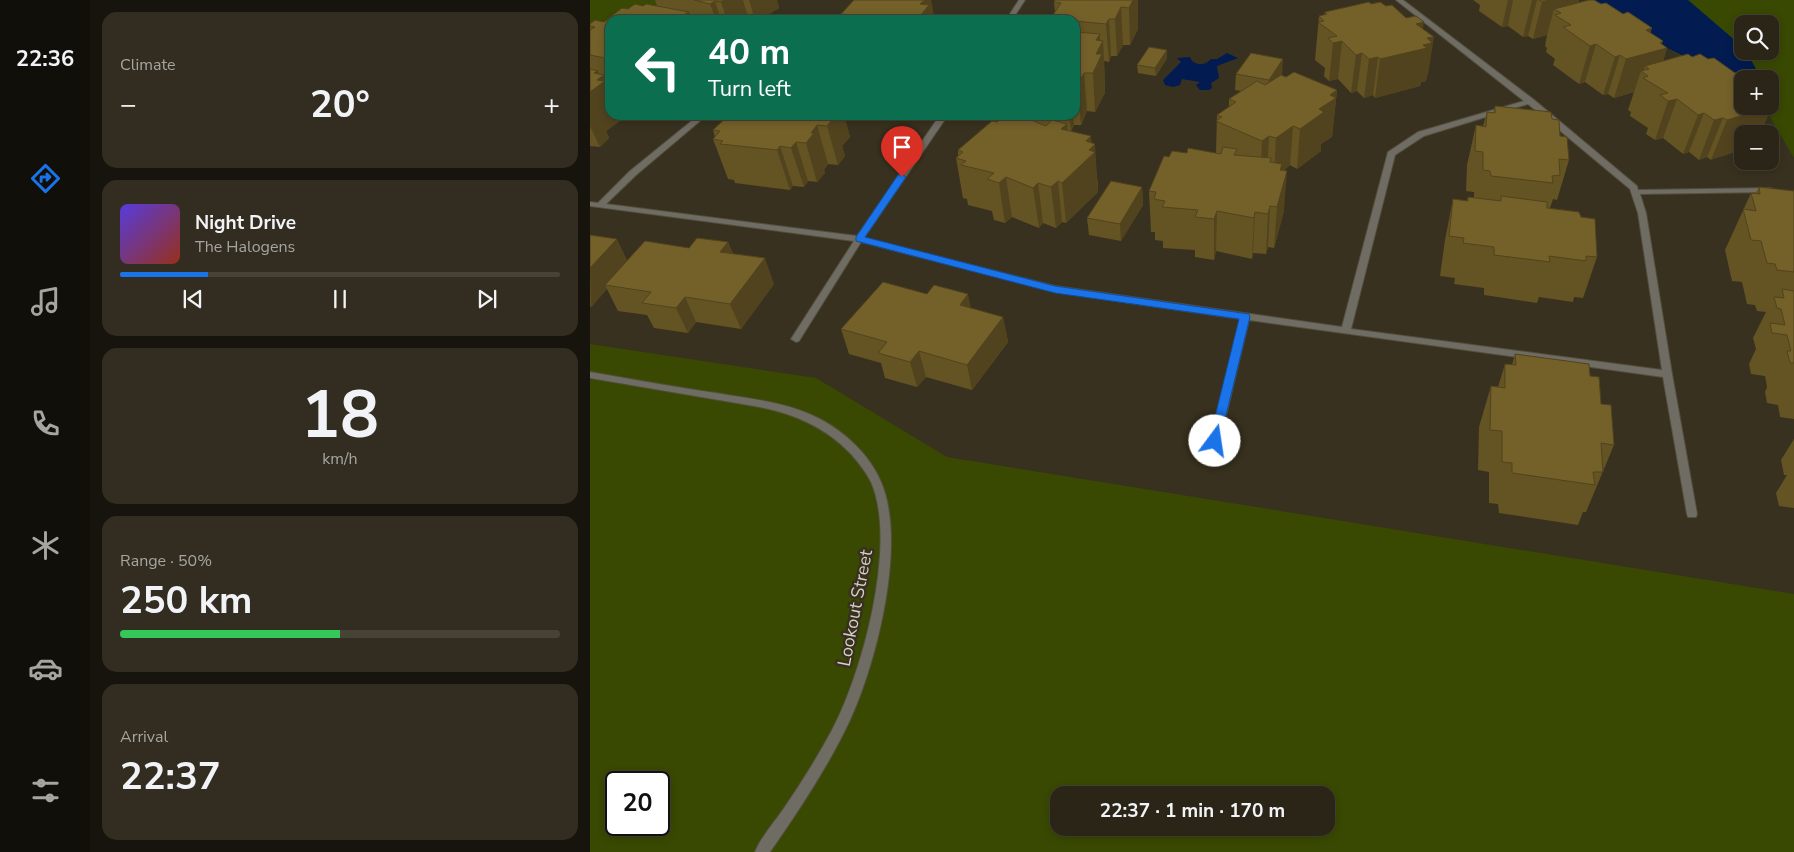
<!DOCTYPE html>
<meta charset="utf-8">
<style>
body{margin:0;font-family:"Nunito Sans",sans-serif;background:#322d20;color:#f1f3f6;height:100vh;display:flex;flex-direction:column;font-size:19px;white-space:nowrap}
*{box-sizing:border-box;margin:0}
p{font-size:16px;color:#a5a5a1}
.icon{flex:none;width:28px;height:28px;fill:none;stroke:currentColor;stroke-width:2;stroke-linecap:round;stroke-linejoin:round}
.map{position:relative;flex:1;overflow:hidden}
.sheet{display:flex;flex-direction:column;gap:12px;padding:12px;background:#17140d;width:500px}
.sheet>*{flex:none}
.hud{position:absolute;left:15px;top:15px;width:475px;height:105px;border-radius:15px;box-shadow:0 2px 8px #0003,0 0 0 1px #464236;background:#0b6e4f;color:#fff;overflow:hidden}
.tools{position:absolute;left:1144px;top:15px;display:grid;gap:10px}
.tools a{display:grid;place-items:center;width:45px;height:45px;border-radius:10px;background:#2a2517;box-shadow:0 2px 8px #0003,0 0 0 1px #464236;font-size:25px}
.speed{position:absolute;left:15px;top:771px;display:flex;gap:10px;font-size:25px;font-weight:700;text-align:center}
.speed>*{display:grid;place-content:center;width:65px;height:65px;border-radius:50%;background:#2a2517;box-shadow:0 2px 8px #0003,0 0 0 1px #464236;line-height:1}
.speed .limit{border:2px solid #111;border-radius:8px;background:#fff;color:#111}
.pin{position:absolute;display:grid;place-items:center;width:42px;height:42px;color:#fff;margin:-51px -21px;border-radius:50% 50% 50% 0;rotate:-45deg;box-shadow:0 0 5px #0007}
.pin .icon{rotate:45deg}
.me{position:absolute;width:55px;margin:-28px;rotate:14deg;stroke-linejoin:round;filter:drop-shadow(0 0 4px #0008)}
.turn{display:flex;align-items:center;gap:18px;height:105px;padding:0 20px;font-size:22px}
.turn .icon{width:65px;height:65px;stroke-width:2.5}
.turn b{display:block;font-size:35px;line-height:42px}
.big{font-size:38px;font-weight:700;line-height:1.1}
.sheet .widget{flex:1;display:flex;flex-direction:column;justify-content:center;gap:8px;min-width:0;padding:0 18px;border-radius:15px;background:#322d20}
.sheet .dial{align-items:center;gap:0}
.dial b{font-size:65px;line-height:1}
.song{display:flex;align-items:center;gap:15px}
.cover{width:60px;height:60px;border-radius:8px;background:linear-gradient(135deg,hsl(250 70% 55%),hsl(10 70% 35%))}
.played{height:5px;border-radius:2px;background:linear-gradient(90deg,#1a73e8 20%,#464236 20%)}
.keys{display:flex;justify-content:space-around;direction:ltr}
.heat{display:flex;justify-content:space-between;align-items:center;font-size:28px;direction:ltr}
.charge{height:8px;border-radius:4px;background:linear-gradient(90deg,#34c759 50%,#464236 0)}
.trip{position:absolute;left:460px;top:786px;width:285px;height:50px;border-radius:15px;background:#2a2517;box-shadow:0 2px 8px #0003,0 0 0 1px #464236;font-weight:700;line-height:50px;text-align:center}
main{display:flex;flex:1;min-height:0}
.menu{display:flex;flex-direction:column;width:90px;justify-content:space-around;align-items:center;background:#110f09;color:#a5a5a1}
.menu .icon{width:35px;height:35px}
.menu .current{color:#1a73e8}
.menu b{font-size:22px;color:#f1f3f6}
.map>svg:first-child{display:block}
.green{fill:#394901;fill-rule:evenodd}
.water{fill:#021b51}
.lines{fill:none;stroke-linecap:round;stroke-linejoin:round}
.lane-casing{stroke:#544e3d;stroke-width:2}
.street-casing{stroke:#544e3d;stroke-width:2}
.lane{fill:#6f6c63;fill-rule:evenodd}
.street{fill:#6f6c63;fill-rule:evenodd}
.wall{fill:#645323}
.shaded-wall{fill:#51431d}
.building{fill:#746029;stroke:#51431d}
.route{fill:#1a73e8;stroke:#114b97}
.labels{text-anchor:middle;stroke-width:5;stroke-linejoin:round;paint-order:stroke}
.street-label{font-size:18px;fill:#d5d1c6;stroke:#38311f}
</style>
<main>
<nav class="menu">
<b>22:36</b>
<svg class="icon current" aria-label="directions" viewBox="0 0 24 24"><path d="M12 3l9 9-9 9-9-9zM9 14v-3h6M13 9l2 2-2 2"/></svg>
<svg class="icon" aria-label="music" viewBox="0 0 24 24"><path d="M9 18V5l10-2v13"/><circle cx="6" cy="18" r="3"/><circle cx="16" cy="16" r="3"/></svg>
<svg class="icon" aria-label="phone" viewBox="0 0 24 24"><path d="M5 4h4l2 5-3 2q2 4 5 5l2-3 5 2v4C11 20 4 13 5 4z"/></svg>
<svg class="icon" aria-label="climate" viewBox="0 0 24 24"><path d="M12 3v18M4 7l16 10M4 17L20 7"/></svg>
<svg class="icon" aria-label="car" viewBox="0 0 24 24"><path d="M5 17H2v-5l4-1 3-4h7l3 4 3 1v5h-3M9 17h6M6 11h13"/><circle cx="7" cy="17" r="2"/><circle cx="17" cy="17" r="2"/></svg>
<svg class="icon" aria-label="filters" viewBox="0 0 24 24"><path d="M4 7h16M4 17h16"/><circle cx="9" cy="7" r="2"/><circle cx="15" cy="17" r="2"/></svg>
</nav>
<section class="sheet">
<div class="widget"><p>Climate</p>
<div class="heat"><a>−</a><b class="big">20°</b><a>+</a></div>
</div>
<div class="widget">
<div class="song"><i class="cover"></i><div><b>Night Drive</b><p>The Halogens</p></div></div>
<div class="played"></div>
<div class="keys"><svg class="icon" aria-label="previous" viewBox="0 0 24 24"><path d="M18 5L8 12l10 7zM5 5v14"/></svg><svg class="icon" aria-label="pause" viewBox="0 0 24 24"><path d="M8 5v14M16 5v14"/></svg><svg class="icon" aria-label="next" viewBox="0 0 24 24"><path d="M6 5l10 7-10 7zM19 5v14"/></svg></div>
</div>
<div class="widget dial"><b>18</b><p>km/h</p></div>
<div class="widget"><p>Range · 50%</p><b class="big">250 km</b><div class="charge"></div></div>
<div class="widget"><p>Arrival</p><b class="big">22:37</b></div>
</section>
<div class="map">
<svg width="1204" height="852" viewBox="0 0 1204 852">
<rect width="100%" height="100%" fill="#38311f"/>
<!-- green -->
<path class="green" d="M0 0H89L20 20 0 63Z
M1003 0H1204V158L1177 112 1180 106V79H1152V96ZM1152 24H1180V51H1152Z
M0 344 226 378 357 457 1204 594V852H0ZM26 782H69V825H26ZM469 795H736V828H469Z"/>
<!-- water -->
<path class="water" d="M998 0H1098L1147 42 1152 48V51H1156C1162 59 1163 67 1170 73L1134 77 1044 31Z
M637 53 648 58 627 66 629 78 621 83 622 88 619 90H610L606 85 610 82 592 79 590 85 583 87 575 85 573 80 591 62 587 58 600 57 602 61C610 66 615 65 621 59H627Z"/>
<g class="lines">
<defs>
<path id="lane" d="M429 0H435L422 20H416Z
M806 0H813L943 99 1047 186 1048 190 1180 188 1184 190 1180 192 1050 194 1056 213 1082 374 1107 514 1106 517H1098L1097 514 1073 377 659 320 630 441 625 445 620 441 650 319 465 292 271 242 209 341 206 342 201 339 264 241 0 206V202L8 203 40 171 109 115H117L46 175 16 204 267 236 350 115H358L274 238 465 286 752 327 798 152 828 132 934 101ZM938 104 1040 189 1048 213 1072 370 761 329 805 155 834 136Z
M261 9 266 10 249 20H241Z"/>
<path id="street" d="M0 372C42 379 84 387 126 393 161 399 197 402 228 418 254 431 280 455 291 482 317 542 287 662 260 720 238 767 209 810 180 852H165C171 837 183 824 192 811 210 785 227 758 242 730 272 674 308 543 281 482 276 472 268 462 261 454 234 426 202 413 164 406L0 378Z"/>
</defs>
<!-- lane casing -->
<use href="#lane" class="lane-casing"/>
<!-- street casing -->
<use href="#street" class="street-casing"/>
<!-- lane -->
<use href="#lane" class="lane"/>
<!-- street -->
<use href="#street" class="street"/>
</g>
<!-- wall -->
<path class="wall" d="M65 0H187L189 8 176 16 177 20H20V115L31 120 16 131 19 138 10 147 0 146V24L14 22 38 9 53 6H67Z
M548 0V29L540 45H533L527 56H521L519 62 514 61 515 93 505 112 497 111 491 125H484L481 131 502 143 508 184V192L476 223 472 222 466 228 453 223 449 228 422 217 415 223 404 220 402 211 378 205 377 199 373 198 366 158 368 156V150L407 122 424 120 425 119V115H485V20H464L463 15 465 13 464 2Z
M883 0H989L988 3 1061 33 1072 44 1077 48 1073 61 1102 57 1118 59 1145 73 1166 78V79H1152L1184 94 1181 99 1184 101 1170 134H1152L1121 160 1117 157 1109 160 1099 152 1093 154 1073 138 1065 140 1056 134 1058 128 1040 116 1041 112 1038 110 1044 92 1024 98 1018 94 1013 95 995 82 989 84 963 65 965 59 956 52 957 48 955 46 957 35 943 39 938 36 933 37 918 26 912 27 889 11 890 5Z
M796 6 833 29 838 75H837L836 81 831 82 830 86 785 98 783 95 774 98 767 91 761 93 748 79 739 81 734 76 735 68 725 60 729 16 734 15 735 12Z
M251 14 345 20H253Z
M577 50V58L566 76 548 73 547 65Z
M646 74 692 75 696 77 747 90 742 137 731 144V151L707 169 700 165 693 171 694 211 684 248 678 247 676 254 663 253 662 259 626 251 624 260 605 257V250L573 248V241L565 240V232H561L559 191 579 157 597 153H626L627 115 639 107V99L651 91 645 90Z
M905 106 962 119 970 136 979 160 967 200 963 199 960 208 1007 257 993 298 984 297 983 302 949 297 947 303 894 295V288L864 284 865 278 850 276 855 240 863 199 877 201 878 197H884V192L876 191 877 165 886 125 893 126 897 112 903 113Z
M131 115H254L260 137 252 146 255 156 248 165 238 164 234 170 235 173 227 182 218 181 214 187 203 186 200 190 145 183 144 180 138 179 123 139 125 137 123 130 133 121Z
M552 187 553 205 531 241 499 235 497 218Z
M1169 187 1204 191V419L1190 417 1188 405 1177 403 1175 392 1177 387 1175 376 1161 374 1159 364 1166 349 1163 338 1176 312 1167 311 1165 305 1157 304 1152 282 1142 281 1135 250 1161 193 1165 194Z
M0 235 37 261 99 248 138 242 143 254 184 284 151 329 106 322 98 333 64 328 57 315 28 311 17 289 0 307Z
M380 308 413 317 418 342 382 390 336 377 327 387 295 378 291 363 259 354 251 329Z
M925 354 1000 376 1011 404 1024 445 996 512H993L988 525 909 513 908 504 899 503V472L888 470 889 427 901 386 908 387 915 364 922 365Z
M1204 439V508L1189 506 1186 493 1197 475H1194L1191 460Z"/>
<!-- shaded-wall -->
<path class="shaded-wall" d="M134 0H153L159 20H137L131 2Z
M159 0H187L189 8 176 16 177 20H165Z
M335 0H341L345 20H327L330 4Z
M541 0H548V29L540 45 539 8Z
M918 0H923L918 26 912 27Z
M942 0H947L938 36 933 37Z
M960 0H989L981 29V25L971 13 964 9 957 35 943 39 952 2Z
M125 1 131 20H126L120 4Z
M531 7 533 45 527 56 525 19Z
M99 12 101 18 104 16 105 20H97L95 14Z
M519 19 521 56 519 62 516 24Z
M834 22 830 50 837 38 844 37 838 75H837L836 81 831 82 830 86 785 98 790 59 826 24Z
M1062 28 1054 54 1073 41 1070 50 1077 48 1065 85 1058 80 1057 81 1058 76 1059 69 1055 66 1053 72 1051 71 1044 92 1024 98 1036 59 1056 30Z
M510 34V45L513 41 515 79 514 81 515 93 505 112 503 73 506 40Z
M752 41 748 79 739 81 743 43Z
M1006 44 995 82 989 84 1000 46Z
M577 50V58L566 76 565 68Z
M772 53 767 91 761 93 766 55Z
M1030 55 1018 94 1013 95 1025 57Z
M788 57 783 95 774 98 779 59Z
M693 59 692 75 678 97 679 80Z
M8 71 10 77 14 75 20 89V115H29L31 120 16 131 19 138 10 147 0 126V92L4 73Z
M494 73 497 111 491 125 487 86Z
M747 90 742 137 731 144V151L707 169 710 129 729 109 740 95Z
M1184 94 1180 102 1184 101 1170 134H1152V150L1121 160 1137 120 1180 106V95Z
M1087 99 1073 138 1065 140 1078 101Z
M1114 113 1099 152 1093 154 1108 115Z
M233 115H254L260 137 252 146 255 156 248 165 237 126Z
M479 115H483L484 125 481 131Z
M1133 118 1117 157 1109 160 1124 120Z
M477 124 481 164 471 129Z
M227 125 238 164 234 170 235 173 227 182 216 143 221 133Z
M703 126 700 165 692 171H697L694 211 684 248 687 207 684 177 686 138Z
M501 136 502 147 505 144 508 192 476 223 472 183 496 141Z
M679 136 677 176 670 181 672 141Z
M206 142 218 181 214 187 201 148Z
M190 146 203 186 200 190 187 150Z
M416 177 422 217 415 223 409 183Z
M468 181 472 222 466 228 461 187Z
M448 183 453 223 449 228 443 188Z
M552 187 553 205 531 241 530 224Z
M680 206 678 247 676 254 678 214Z
M627 211 626 251 624 260V219Z
M665 212 663 253 662 259 664 218Z
M27 239 39 264 15 285 17 289 1 308 0 268Z
M138 242 148 268 130 252Z
M175 258 184 284 151 329 140 304Z
M378 294 383 319 370 305Z
M95 297 106 322 98 333 86 308Z
M413 317 418 342 382 390 377 365Z
M329 351 336 377 327 387 320 362Z"/>
<!-- building -->
<path class="building" d="M104 0H134L131 2 125 1 120 4Z
M264 0H335L330 4 339 5 327 20H256L261 15 251 14Z
M465 0H543L539 8 531 7 525 19H519L516 24 485 21V20L467 19 469 16 463 15 471 3 464 2Z
M949 0H960L952 2Z
M999 0H1004L1011 4 1016 3 1033 14 1038 12 1062 28 1056 30 1073 41 1070 43 1077 48 1036 59 1030 55 1025 57 1006 44 1000 46 973 27 981 25 965 15 971 13 964 9Z
M779 2 781 4 790 2 796 6 802 5 816 18 826 16 834 22 826 24 844 37 837 38 842 43 833 45 837 48 790 59 788 57 779 59 772 53 766 55 752 41 743 43 738 38 747 36 728 22 734 21 729 16 737 14 735 12Z
M45 4 53 6 56 4 99 12 95 14 104 16 98 20H20V59L0 55V30L5 27 0 26V24L5 20 14 22 32 8 38 9Z
M485 32 510 34 506 40 513 41 506 54H512L503 73H494L487 86H485Z
M559 47 577 50 565 68 547 65Z
M661 53 693 59 679 80 646 74Z
M1098 54 1102 57 1110 54 1118 59 1124 58 1145 73 1154 70 1166 78 1162 79H1152V106H1180L1181 107 1137 120 1133 118 1124 120 1114 113 1108 115 1087 99 1078 101 1070 95 1078 93 1053 78 1058 76 1051 71 1059 69 1055 66Z
M0 69 8 71 4 73 14 75 7 80 15 81 0 92Z
M704 72 747 90 740 95 746 98 729 109 734 112 710 129 703 126 686 138 679 136 672 141 626 121 632 117 627 115 646 102 639 99 667 81 675 85 691 75 696 77Z
M1180 98 1184 101 1180 102Z
M905 106 961 112 962 119 969 120 970 136 977 137 979 160 969 159 970 175 962 176 963 183 901 176 900 171 893 170V152L885 151 886 125 896 127 897 112 905 113Z
M139 115H233H232L244 117 237 126 227 125 221 133H224L216 143 206 142 201 148 190 146 187 150 130 144 133 141 123 139 130 131 123 130Z
M429 115 456 126 462 120 477 124 471 129 501 136 496 141 505 144 499 150 505 152 472 183 468 181 461 187 448 183 443 188 416 177 409 183 397 179 404 173 371 165 376 161 366 158 373 152 368 150 402 121 407 122 414 117 424 120Z
M633 147 647 149 644 155 681 158 680 162 692 164 690 170 697 171 687 207 680 206 678 214 665 212 664 218 627 211 624 219 605 217 608 210 572 207 575 201 564 199 566 192 559 191 574 156 579 157 582 151 597 153 598 148 631 154Z
M521 181 552 187 530 224 497 218Z
M1169 187 1204 191V272L1187 270 1185 264 1177 263 1171 241 1161 240 1153 209 1166 211 1161 193 1170 194Z
M911 196 957 202V208L989 212 991 217 1005 219 1007 257 996 256V261L959 256 960 262 904 255V247L873 243 874 238 859 236 863 199 878 201V197L911 201Z
M0 235 27 239 0 268Z
M107 238 138 242 130 252 175 258 140 304 95 297 86 308 52 303 61 292 15 285 55 241 99 248Z
M293 282 337 294 344 285 378 294 370 305 413 317 377 365 329 351 320 362 288 353 297 342 251 329Z
M1192 289 1204 291V363H1200L1197 351H1201L1197 335 1182 333 1180 323 1195 325 1191 309 1187 308 1184 297 1194 298Z
M925 354 999 364 1000 376 1009 377 1011 404 1021 405 1024 445 1011 443 1013 472H1003L1005 485 922 473V463L912 462V431L900 430 901 386 915 388V364L926 365Z"/>
<!-- route -->
<path class="route" d="M312 174 316 177 275 237 465 286 659 314 660 317 629 444 625 445 619 441 649 319 465 293 266 241V237L308 175Z"/>
<g class="labels">
<!-- street labels -->
<g class="street-label">
<text transform="translate(265 608) rotate(-79)" y="6">Lookout Street</text>
</g>
</g>
</svg>
<div class="tools">
<a><svg class="icon" aria-label="search" viewBox="0 0 24 24"><circle cx="10" cy="10" r="6"/><path d="M15 15l6 6"/></svg></a>
<a>+</a>
<a>−</a>
</div>
<div class="speed"><div class="limit">20</div></div>
<div class="pin" style="left:312px;top:177px;background:#d93025"><svg class="icon" aria-label="arrive" viewBox="0 0 24 24"><path d="M6 21V4h12l-3 4 3 4H6"/></svg></div>
<svg class="me" style="left:625px;top:441px" viewBox="-20 -20 40 40"><circle r="19" fill="#fff"/><path d="M0-13L10 11 0 6-10 11z" fill="#1a73e8"/></svg>
<div class="trip">22:37 · 1 min · 170 m</div>
<div class="hud">
<div class="turn"><svg class="icon" aria-label="left" viewBox="0 0 24 24"><path d="M17 20v-9H6M10 6l-5 5 5 5"/></svg><div><b>40 m</b>Turn left</div></div>
</div>
</div>
</main>
